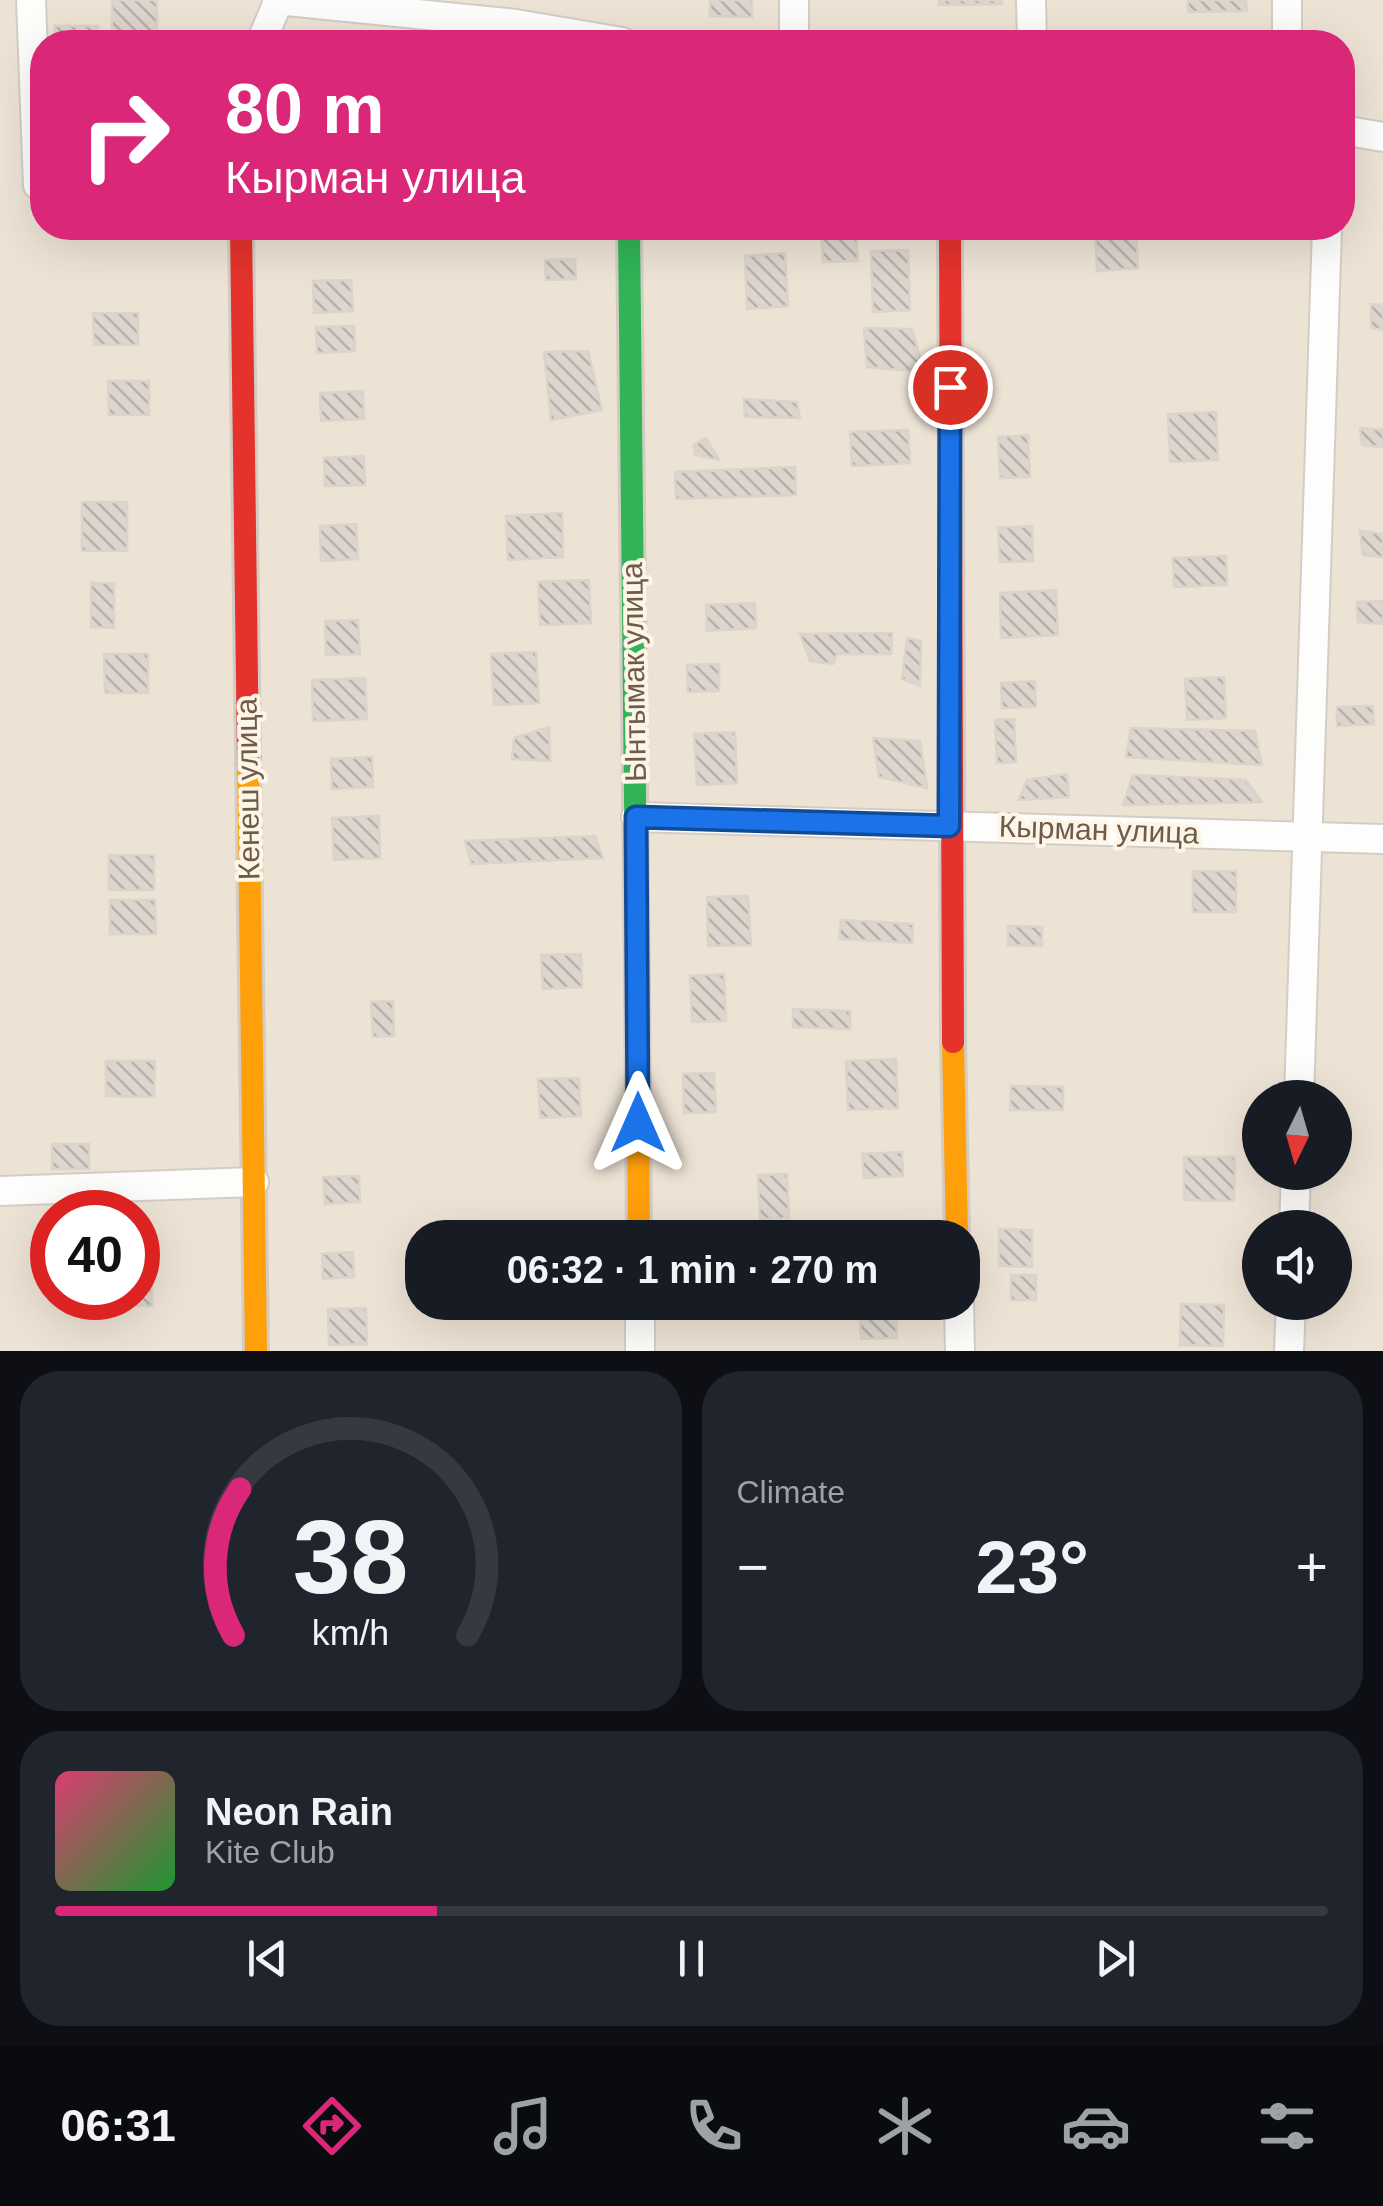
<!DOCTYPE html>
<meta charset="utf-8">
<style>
body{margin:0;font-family:Helvetica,sans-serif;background:#20242c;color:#f1f3f6;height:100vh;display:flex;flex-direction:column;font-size:38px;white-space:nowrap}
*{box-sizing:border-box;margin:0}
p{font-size:32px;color:#9ea1a6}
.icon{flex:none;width:55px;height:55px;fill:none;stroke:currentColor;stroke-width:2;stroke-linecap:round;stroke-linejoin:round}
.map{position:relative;height:1351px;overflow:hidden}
.sheet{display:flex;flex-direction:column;gap:20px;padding:20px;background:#0d0f14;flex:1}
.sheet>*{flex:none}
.top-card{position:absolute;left:30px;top:30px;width:1325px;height:210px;border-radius:40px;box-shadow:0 10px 40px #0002;background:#db2777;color:#fff;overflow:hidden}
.needle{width:65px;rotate:185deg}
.fabs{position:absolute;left:1242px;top:1080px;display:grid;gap:20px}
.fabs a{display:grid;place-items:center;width:110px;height:110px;border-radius:50%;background:#171b24;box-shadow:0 10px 40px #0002;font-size:50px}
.speed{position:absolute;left:30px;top:1190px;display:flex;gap:20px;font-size:50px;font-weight:700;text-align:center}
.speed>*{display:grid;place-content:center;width:130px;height:130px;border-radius:50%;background:#171b24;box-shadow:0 10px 40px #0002;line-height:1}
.speed .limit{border:15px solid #d22;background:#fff;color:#111}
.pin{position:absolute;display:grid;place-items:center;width:85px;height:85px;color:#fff;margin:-42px;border:5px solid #fff;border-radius:50%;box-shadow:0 2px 10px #0007}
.me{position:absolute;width:110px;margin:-55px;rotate:0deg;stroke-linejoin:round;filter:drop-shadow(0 0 8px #0008)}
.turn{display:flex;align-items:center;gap:35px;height:210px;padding:0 30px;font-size:45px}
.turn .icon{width:130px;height:130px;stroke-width:2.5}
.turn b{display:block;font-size:70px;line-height:85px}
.big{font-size:75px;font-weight:700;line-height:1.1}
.sheet .tile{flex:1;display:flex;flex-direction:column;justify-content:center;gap:15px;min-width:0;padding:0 35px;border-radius:40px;background:#20242c}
.sheet .dial{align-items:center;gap:0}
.dial svg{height:260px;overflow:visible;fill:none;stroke:#363941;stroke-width:7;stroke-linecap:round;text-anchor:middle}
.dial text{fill:#f1f3f6;stroke:none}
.song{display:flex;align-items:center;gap:30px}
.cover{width:120px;height:120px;border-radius:15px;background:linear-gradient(135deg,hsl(340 70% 55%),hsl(130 70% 35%))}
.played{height:10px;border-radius:5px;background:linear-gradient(90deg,#db2777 30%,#363941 30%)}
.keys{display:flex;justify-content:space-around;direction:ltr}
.heat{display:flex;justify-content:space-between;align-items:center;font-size:55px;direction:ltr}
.sheet .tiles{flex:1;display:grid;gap:20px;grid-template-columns:1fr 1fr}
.tile:last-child{grid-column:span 2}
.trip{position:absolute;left:405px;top:1220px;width:575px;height:100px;border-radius:40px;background:#171b24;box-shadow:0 10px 40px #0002;font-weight:700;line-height:100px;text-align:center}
.menu{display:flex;height:160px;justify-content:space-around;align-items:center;background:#090b0e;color:#9ea1a6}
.menu .icon{width:70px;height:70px}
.menu .current{color:#db2777}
.menu b{font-size:45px;color:#f1f3f6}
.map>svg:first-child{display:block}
.residential{fill:#ede3d5;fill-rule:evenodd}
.building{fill:url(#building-back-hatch);stroke:#dcd3ca;stroke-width:2.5}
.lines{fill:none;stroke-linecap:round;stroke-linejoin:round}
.street-casing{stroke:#d3cdc6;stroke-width:32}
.fast-casing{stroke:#d3ccc4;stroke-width:28}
.slow-casing{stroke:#d3ccc4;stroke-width:28}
.jam-casing{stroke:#d3ccc4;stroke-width:28}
.street{stroke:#fdfdfc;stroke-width:28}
.fast{stroke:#30b455;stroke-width:22}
.slow{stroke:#ff9f0a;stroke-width:22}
.jam{stroke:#e5322d;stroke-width:22}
.route-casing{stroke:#114b97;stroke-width:25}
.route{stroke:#1a73e8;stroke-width:18}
.labels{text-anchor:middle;stroke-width:8;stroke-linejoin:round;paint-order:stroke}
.street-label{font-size:30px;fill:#6f5a4b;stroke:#fdf6e7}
</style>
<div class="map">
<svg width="1383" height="1351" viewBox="0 0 1383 1351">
<defs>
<pattern id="building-back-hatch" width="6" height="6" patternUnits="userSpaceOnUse" patternTransform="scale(2.5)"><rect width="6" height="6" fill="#ddd6ce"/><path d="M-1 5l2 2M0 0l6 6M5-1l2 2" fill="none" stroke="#b7b1a9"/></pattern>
</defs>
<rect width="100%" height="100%" fill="#f4f0e8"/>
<!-- residential -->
<path class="residential" d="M0 0H1383V1351H0ZM42 42H1342V228H42ZM1260 1098H1335V1172H1260ZM52 1212H138V1298H52ZM1260 1228H1335V1302H1260ZM422 1238H962V1302H422Z"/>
<!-- building -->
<path class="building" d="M112 0H157V36H112Z
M710 0H752V17L710 16Z
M939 0H1002V4L939 5Z
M1188 0H1246L1247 11 1188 12Z
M55 26H98V42H55Z
M1095 228H1136L1138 268 1097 271Z
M856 230 858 261 823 262 821 231Z
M908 250 910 310 873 312 871 251Z
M785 253 788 306 747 309 745 256Z
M575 259 576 279 546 280 545 260Z
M351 280 353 311 314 313 313 281Z
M1371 304 1383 305V330L1371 328Z
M93 313H138V345H94Z
M354 326 355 351 317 353 316 327Z
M864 328 912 329 924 372 867 367Z
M588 351 602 410 551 420 544 352Z
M108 381H149V415H109Z
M363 391 364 419 321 421 320 393Z
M744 399 797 402 800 418 745 417Z
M1216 412 1218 460 1170 462 1168 414Z
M1360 428 1383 430V447L1362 445Z
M908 430 910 463 852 466 850 432Z
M1028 435 1030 477 1000 478 998 437Z
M706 438 719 460 695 455 694 445Z
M364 456 365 485 325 486 324 458Z
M795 467 796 495 676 499 675 472Z
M82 502H127V551H82Z
M562 513 563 557 508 560 506 516Z
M356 524 358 559 321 561 320 526Z
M1032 526 1033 561 1000 562 998 528Z
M1360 531 1383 534V557L1363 555Z
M1226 556 1227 585 1174 587 1173 558Z
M589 580 591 623 540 625 538 582Z
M91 583H114V628L91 627Z
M1056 590 1058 635 1001 638 1000 593Z
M1383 601V624L1358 622 1357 602Z
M755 603 756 628 707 631 706 605Z
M358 620 360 654 326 655 325 621Z
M892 633 891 654H837L833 664 810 661 800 634Z
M907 638 921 641 920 686 902 679Z
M536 652 539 703 494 705 491 654Z
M104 654H148V693H105Z
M719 664V691L688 692 687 665Z
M1224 677 1226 718 1187 720 1185 679Z
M365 678 367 719 313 721 312 680Z
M1035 681 1036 707 1002 708 1001 683Z
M1373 706 1374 724 1337 726V707Z
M1014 719 1016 762 997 763 995 720Z
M549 727 550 761 512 759 514 738Z
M1131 728 1255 731 1262 765 1126 757Z
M735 732 737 783 697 785 694 734Z
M873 738 920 741 927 788 879 777Z
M372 757 373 787 332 789 331 759Z
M1067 774 1069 797 1019 800 1027 780Z
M1133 775 1246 780 1262 802 1123 805Z
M379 816 380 858 334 860 332 818Z
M595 836 603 858 471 864 465 841Z
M109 855H154V890H109Z
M1193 871H1236V912H1193Z
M748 896 751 945 708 946 707 897Z
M110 900H155L156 934H110Z
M841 920 913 924 912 943 839 939Z
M1008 926 1042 927V946L1008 945Z
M581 954 582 987 543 989 541 955Z
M724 974 726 1021 692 1022 690 976Z
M393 1001 394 1036 373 1037 371 1002Z
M793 1009 850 1011V1029L793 1027Z
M896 1059 898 1108 848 1110 846 1061Z
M106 1061H155L154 1097 106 1096Z
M714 1073 716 1112 684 1113 683 1074Z
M579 1078 581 1116 540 1118 538 1079Z
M1011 1086 1063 1087V1110H1010Z
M52 1144H89V1169H52Z
M902 1152 903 1176 864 1178 862 1154Z
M1184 1157H1235L1234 1201 1184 1200Z
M787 1174 789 1218 760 1219 758 1175Z
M359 1176 360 1202 325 1204 323 1177Z
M999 1229 1032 1230V1267L999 1266Z
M353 1252 354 1277 323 1279 322 1254Z
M138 1265H152V1306L106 1305V1298H138Z
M1011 1275H1036V1300H1011Z
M895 1302 897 1338 861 1339 859 1303Z
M1181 1304 1224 1305 1223 1346 1180 1345Z
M366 1308 367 1344 329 1345 328 1309Z"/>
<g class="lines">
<defs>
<path id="street" d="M31 0 38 185
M277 0 516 24 622 42
M794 0V42
M1031 0 1032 42
M1287 0V42
M261 42 279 0
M1342 130 1383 137
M636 817 1383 839
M1299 1098 1327 228
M0 1191 254 1182
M1294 1228 1296 1172
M640 1302V1351
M959 1302 960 1351
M1289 1351 1291 1302"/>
<path id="fast" d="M629 228 637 987"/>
<path id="slow" d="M248 755 256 1351
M637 987 639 1238
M953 1042 957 1238"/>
<path id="jam" d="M241 228 248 755
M950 228 953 1042"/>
</defs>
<!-- street casing -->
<use href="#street" class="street-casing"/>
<!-- fast casing -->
<use href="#fast" class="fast-casing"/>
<!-- slow casing -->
<use href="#slow" class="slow-casing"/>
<!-- jam casing -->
<use href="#jam" class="jam-casing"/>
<!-- street -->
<use href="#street" class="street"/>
<!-- fast -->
<use href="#fast" class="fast"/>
<!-- slow -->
<use href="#slow" class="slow"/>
<!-- jam -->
<use href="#jam" class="jam"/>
</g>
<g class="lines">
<defs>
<path id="route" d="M638 1123 636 817 949 826 950 387"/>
</defs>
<!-- route casing -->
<use href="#route" class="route-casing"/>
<!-- route -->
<use href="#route" class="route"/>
</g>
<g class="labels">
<!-- street labels -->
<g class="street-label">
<text transform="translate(634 672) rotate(-91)" y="10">Ынтымак улица</text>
<text transform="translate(248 789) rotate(-91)" y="10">Кенеш улица</text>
<text transform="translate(1099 830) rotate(2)" y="10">Кырман улица</text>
</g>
</g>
</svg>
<div class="fabs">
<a><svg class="needle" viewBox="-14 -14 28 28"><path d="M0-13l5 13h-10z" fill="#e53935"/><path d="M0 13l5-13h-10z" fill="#9ea1a6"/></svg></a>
<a><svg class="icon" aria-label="sound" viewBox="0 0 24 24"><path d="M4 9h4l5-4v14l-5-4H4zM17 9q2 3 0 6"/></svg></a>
</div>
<div class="speed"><div class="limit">40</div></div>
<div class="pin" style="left:950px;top:387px;background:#d93025"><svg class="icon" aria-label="arrive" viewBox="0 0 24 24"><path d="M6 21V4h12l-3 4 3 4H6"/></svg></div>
<svg class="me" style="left:638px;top:1123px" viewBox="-20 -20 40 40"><path d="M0-17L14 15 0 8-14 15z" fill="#1a73e8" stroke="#fff" stroke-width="4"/></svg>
<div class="trip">06:32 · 1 min · 270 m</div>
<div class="top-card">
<div class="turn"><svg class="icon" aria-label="right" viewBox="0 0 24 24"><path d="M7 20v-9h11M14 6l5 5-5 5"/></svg><div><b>80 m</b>Кырман улица</div></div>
</div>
</div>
<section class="sheet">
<div class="tiles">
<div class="tile dial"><svg viewBox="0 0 100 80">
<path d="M14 69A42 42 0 1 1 86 69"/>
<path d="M14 69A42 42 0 0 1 16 24" stroke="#db2777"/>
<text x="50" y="56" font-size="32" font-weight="700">38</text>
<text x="50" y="72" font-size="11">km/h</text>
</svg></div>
<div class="tile"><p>Climate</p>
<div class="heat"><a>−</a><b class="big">23°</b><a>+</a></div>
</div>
<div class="tile">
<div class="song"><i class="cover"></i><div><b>Neon Rain</b><p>Kite Club</p></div></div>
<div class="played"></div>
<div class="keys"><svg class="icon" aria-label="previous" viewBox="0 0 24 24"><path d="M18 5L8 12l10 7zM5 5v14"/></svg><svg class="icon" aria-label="pause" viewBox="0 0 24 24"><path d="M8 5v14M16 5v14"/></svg><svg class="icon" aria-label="next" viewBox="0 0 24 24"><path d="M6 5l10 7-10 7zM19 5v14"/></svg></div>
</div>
</div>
</section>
<nav class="menu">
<b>06:31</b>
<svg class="icon current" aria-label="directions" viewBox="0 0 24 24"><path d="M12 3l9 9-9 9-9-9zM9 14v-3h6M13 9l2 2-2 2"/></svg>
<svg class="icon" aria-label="music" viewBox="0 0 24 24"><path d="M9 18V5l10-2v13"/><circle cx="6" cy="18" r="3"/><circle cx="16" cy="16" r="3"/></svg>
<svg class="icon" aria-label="phone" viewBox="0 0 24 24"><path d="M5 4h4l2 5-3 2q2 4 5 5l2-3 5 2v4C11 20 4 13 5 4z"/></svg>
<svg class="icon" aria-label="climate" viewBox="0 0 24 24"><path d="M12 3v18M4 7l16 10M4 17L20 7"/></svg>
<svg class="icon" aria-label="car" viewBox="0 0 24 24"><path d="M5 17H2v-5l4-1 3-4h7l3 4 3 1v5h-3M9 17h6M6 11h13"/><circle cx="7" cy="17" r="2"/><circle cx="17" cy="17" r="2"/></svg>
<svg class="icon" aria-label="filters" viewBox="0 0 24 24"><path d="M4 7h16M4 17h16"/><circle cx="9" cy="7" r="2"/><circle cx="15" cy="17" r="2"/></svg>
</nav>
